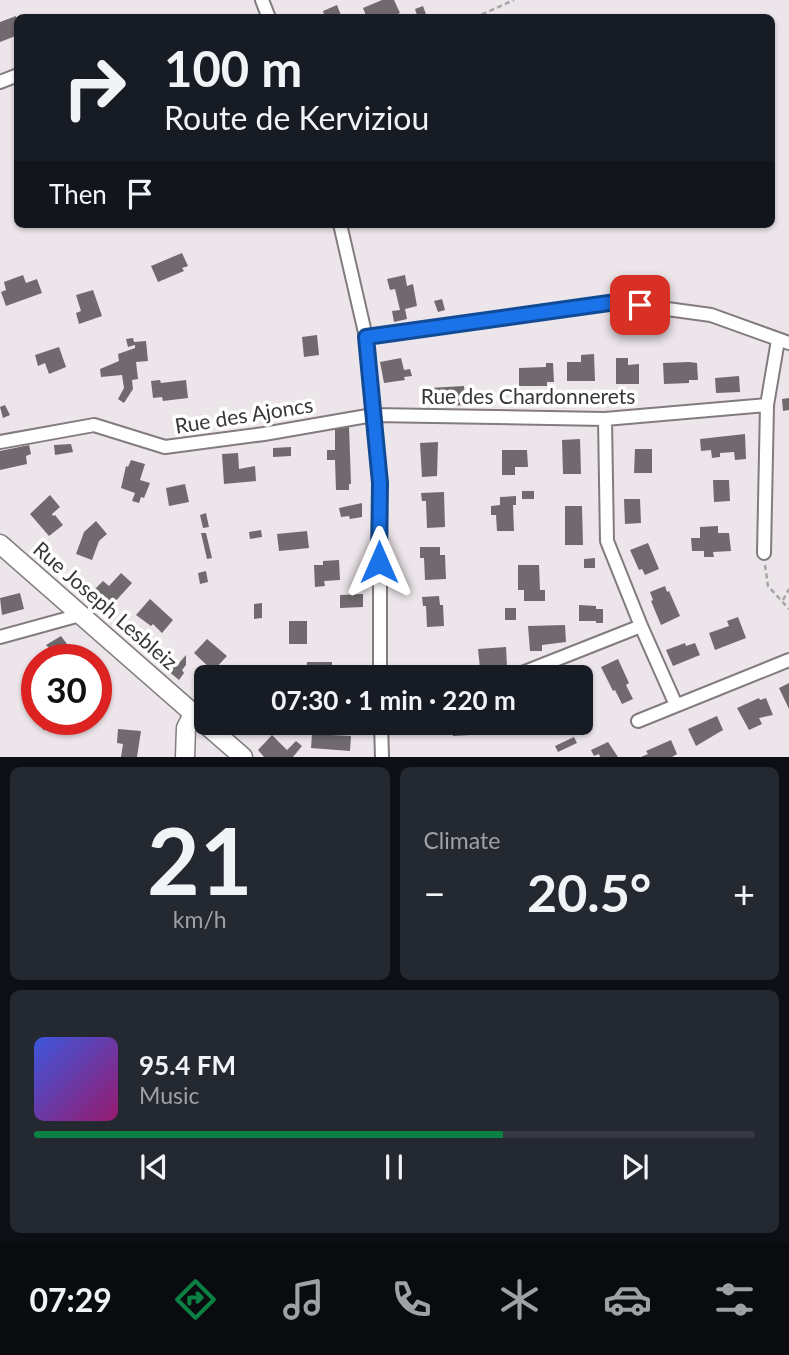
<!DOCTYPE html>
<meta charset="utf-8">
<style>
body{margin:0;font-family:Lato,sans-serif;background:#242831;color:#f1f3f6;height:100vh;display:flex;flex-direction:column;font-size:26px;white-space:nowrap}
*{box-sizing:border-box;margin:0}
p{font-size:23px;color:#9ea1a6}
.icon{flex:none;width:38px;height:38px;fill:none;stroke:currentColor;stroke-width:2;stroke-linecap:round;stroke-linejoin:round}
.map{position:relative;height:757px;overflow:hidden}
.side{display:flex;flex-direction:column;gap:10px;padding:10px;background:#0d0f14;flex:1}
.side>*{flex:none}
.banner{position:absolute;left:14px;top:14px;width:761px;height:214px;border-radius:10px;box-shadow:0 2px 5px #0004;background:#171b24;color:#f1f3f6;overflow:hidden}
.speed{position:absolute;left:21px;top:644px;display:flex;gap:14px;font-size:35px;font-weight:700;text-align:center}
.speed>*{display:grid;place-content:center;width:91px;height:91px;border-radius:50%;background:#171b24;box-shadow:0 2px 5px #0004;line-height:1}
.speed .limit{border:10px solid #d22;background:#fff;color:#111}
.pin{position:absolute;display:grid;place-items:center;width:60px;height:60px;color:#fff;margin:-30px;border-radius:14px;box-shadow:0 4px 10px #0006}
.me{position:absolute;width:77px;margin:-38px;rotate:0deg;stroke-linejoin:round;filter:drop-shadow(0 0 5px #0008)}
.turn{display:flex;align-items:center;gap:24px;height:147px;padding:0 35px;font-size:32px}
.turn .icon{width:91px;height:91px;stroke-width:2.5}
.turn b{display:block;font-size:49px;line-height:60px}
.then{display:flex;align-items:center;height:66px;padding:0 35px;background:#0003;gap:14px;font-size:26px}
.big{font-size:52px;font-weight:700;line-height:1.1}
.side .card{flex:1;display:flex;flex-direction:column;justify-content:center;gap:10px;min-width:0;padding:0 24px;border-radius:10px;background:#242831}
.side .dial{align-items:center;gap:0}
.dial b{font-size:91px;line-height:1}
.song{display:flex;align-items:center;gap:21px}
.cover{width:84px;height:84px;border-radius:10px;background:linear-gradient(135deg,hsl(230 70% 55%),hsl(320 70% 35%))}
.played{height:7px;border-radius:4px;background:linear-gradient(90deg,#0b8043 65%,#363941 65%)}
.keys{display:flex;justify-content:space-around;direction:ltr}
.heat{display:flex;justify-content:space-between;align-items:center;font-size:38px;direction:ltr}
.side .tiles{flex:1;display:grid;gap:10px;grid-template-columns:1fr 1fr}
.card:last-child{grid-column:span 2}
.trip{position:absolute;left:194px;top:665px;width:399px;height:70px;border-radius:10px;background:#171b24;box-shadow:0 2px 5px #0004;font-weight:700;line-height:70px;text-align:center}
.tabs{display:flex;height:112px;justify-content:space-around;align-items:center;background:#090b0e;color:#9ea1a6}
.tabs .icon{width:49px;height:49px}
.tabs .on{color:#0b8043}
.tabs b{font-size:32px;color:#f1f3f6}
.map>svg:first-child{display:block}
.building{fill:#70696e}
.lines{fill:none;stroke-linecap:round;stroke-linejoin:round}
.street-casing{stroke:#827b80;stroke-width:16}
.secondary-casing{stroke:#827b80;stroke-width:21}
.path{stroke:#a9a4a7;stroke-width:2.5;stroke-dasharray:5 3.5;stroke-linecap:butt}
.street{stroke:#fff;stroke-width:12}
.secondary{stroke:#fff;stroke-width:18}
.route-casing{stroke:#114b97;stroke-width:18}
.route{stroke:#1a73e8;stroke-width:12}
.labels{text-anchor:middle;stroke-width:7;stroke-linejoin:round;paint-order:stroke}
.street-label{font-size:21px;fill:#393638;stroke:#fff}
</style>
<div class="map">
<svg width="789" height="757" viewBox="0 0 789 757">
<rect width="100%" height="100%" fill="#ece5ea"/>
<!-- building -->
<path class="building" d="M382 0H394L400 13 389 18H367L363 8Z
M337 5 342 18H325L323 11Z
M423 6 427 17 418 18 415 9Z
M16 16 18 35 0 42V22Z
M182 253 188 266 182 268 184 271 158 282 151 266Z
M23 275 26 283 37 279 42 293 6 306 1 292 6 290 4 282Z
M405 275 407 286 413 284 417 306 405 309 407 319 394 322 392 311 400 310 395 289 390 290 387 279Z
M93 290 102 316 79 324 76 313 81 311 76 295Z
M442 299 445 310 438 312 434 301Z
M317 335 319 355 304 357 302 337Z
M133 338 134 342 146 341 148 361 136 362 138 379 132 380 133 389 124 403 118 399 124 388 122 375 101 377 100 369 119 361 118 354 135 348V345L128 347 126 339Z
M59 347 66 367 49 374 45 363 38 366 35 355Z
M594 354 595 381H567V362H581V355Z
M401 358 404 370 410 369 412 376 404 377 405 380 384 383 380 362Z
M616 358H628V365L639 364V384H616Z
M689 362 697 363 698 380H689V383L664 384 663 363Z
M546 363H553L554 382H547V386H519V368L546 367Z
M739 376 740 392 716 393 715 378Z
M160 380 161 383 186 380 188 398 163 401 162 397 153 398 151 381Z
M464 386 465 405 430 407 429 388Z
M789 398V410L783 411 782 399Z
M5 405 10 415 3 418 0 407Z
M340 426H349L351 484H349V490H336L335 460H327V450H335V428Z
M745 434 746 459 735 460 734 452 720 453V457L712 458 711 450 701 451 700 439Z
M580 439 581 474H563L562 440Z
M438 442 437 476 422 477 420 443Z
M71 444 73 452 55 455 54 445Z
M29 445 31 454 26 456 27 464 0 470V451Z
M291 447V456L273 457V448Z
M635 449H652V473H634Z
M502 450H527L528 467H515V475H502Z
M238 453 239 469 255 466 256 481 224 484 222 454Z
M131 460 145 464 140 480 150 483 144 498 141 497 139 503 132 501 135 493 121 488 126 466 128 467Z
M713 480H729L730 501 714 502Z
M185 484 189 502 169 506 166 488Z
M522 491H534V499H522Z
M444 492 445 527 427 528 426 501H422L421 493Z
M50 495 60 507 52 514 53 516 55 515 63 525 49 536 30 514Z
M516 496V505H513L514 531H497L496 515H491V506L500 505V497Z
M624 499H640L641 523 625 524Z
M362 503V517L350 519 349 516 341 517 339 508Z
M565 506H582L583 545H565Z
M206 513 209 527 203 528 200 515Z
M96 521 107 534 99 541 92 560 76 554 84 532Z
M718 526V533H729L731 551 713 552 714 557H704V551H692L691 538H700V527Z
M261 530 262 537 250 539 249 532Z
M307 531 309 548 279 551 277 534Z
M201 533H206L212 558 207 559Z
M648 543 659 569 645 575 642 569 639 570 630 550Z
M420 547H440V555H445L446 579 425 580 424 558H420Z
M595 558V568H584V559Z
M339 560 340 580 324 581 325 586 315 587 314 565H323V561Z
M518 565H539L540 590H545V601H524V590H518Z
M206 571 208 582 200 584 198 573Z
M121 573 132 583 112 605 107 601 104 604 98 598 101 595 95 589 103 581 109 586Z
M665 586 667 592 669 591 680 616 661 625 651 601 653 600 650 592Z
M20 593 24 609 2 615 0 598Z
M363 594V607L340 608V595Z
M439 596 440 605H443L444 626 427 627 426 606H423L422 597Z
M150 599 173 620 162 633 153 624 151 626 136 615Z
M262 603V618L254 619V604Z
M579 605 596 606V609H603V623H596V621H579Z
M505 608H516V620H505Z
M738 617 746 638 715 650 709 633 729 626 727 621Z
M289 621H307V644H289Z
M565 625 566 642 542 645V651H530L528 626Z
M61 636 73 652 62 660 56 657 53 660H40L38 656 49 648 46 645Z
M207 639 227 656 213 671 194 653Z
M685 643 686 646 695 643 700 655 673 666 666 650Z
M506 647 507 666 480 668 478 649Z
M169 655 179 663 186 655V665L182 670 184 673 179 680 161 665Z
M618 659 629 683 626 685 633 699 622 704 615 690 613 691 601 667Z
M307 662H332V677H313V674H306Z
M581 677 590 696 581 700Z
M789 683V709L779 688Z
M759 698 760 700 766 698 773 715 759 718 762 724 749 730 737 708Z
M717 716 723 730 696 746 688 729Z
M54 719H68L69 725 43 730 41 722Z
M239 723H262L252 734Z
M453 723H470V735L453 736Z
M515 723H539L519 732Z
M118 729 141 731 137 757H121L123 744 117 743Z
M312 734 351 736 350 751 311 748Z
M272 735 287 750 296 741 302 746 293 757H264L258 750Z
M574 737 577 743 558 752 555 746Z
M671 740 677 754 672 757H641L648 754 646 751Z
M608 742 618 757H600L599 754 594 756 591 750Z"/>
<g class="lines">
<defs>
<path id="street" d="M262 0 269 18
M0 82 18 75
M340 224 366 337 380 483V677
M366 337 616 302 711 315 789 343
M605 419 607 541 641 626 676 705
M0 442 94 425 165 447 264 434 373 415 605 419 767 405
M764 553 767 405 778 340
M0 637 80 615
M512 677 641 626
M638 721 789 660
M381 723 382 757"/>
<path id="secondary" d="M0 544 243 757
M185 757 186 728 193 714"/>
</defs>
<!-- street casing -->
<use href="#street" class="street-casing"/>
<!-- secondary casing -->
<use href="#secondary" class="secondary-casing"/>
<!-- path -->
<path class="path" d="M474 18 514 0
M765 565 768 586 789 609
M783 600 789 589"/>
<!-- street -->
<use href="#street" class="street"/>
<!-- secondary -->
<use href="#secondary" class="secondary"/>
</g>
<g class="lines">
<defs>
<path id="route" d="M379 562 380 483 366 337 616 302 640 305"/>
</defs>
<!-- route casing -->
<use href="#route" class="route-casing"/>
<!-- route -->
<use href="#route" class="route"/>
</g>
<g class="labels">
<!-- street labels -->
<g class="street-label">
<text x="528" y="404">Rue des Chardonnerets</text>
<text transform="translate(244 416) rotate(-9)" y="7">Rue des Ajoncs</text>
<text transform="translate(105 606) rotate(41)" y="7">Rue Joseph Lesbleiz</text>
</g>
</g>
</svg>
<div class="speed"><div class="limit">30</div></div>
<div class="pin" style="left:640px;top:305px;background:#d93025"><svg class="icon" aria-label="arrive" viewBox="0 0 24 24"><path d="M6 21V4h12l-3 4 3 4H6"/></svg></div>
<svg class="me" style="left:379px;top:562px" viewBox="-20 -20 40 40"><path d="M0-17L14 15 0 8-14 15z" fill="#1a73e8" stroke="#fff" stroke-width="4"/></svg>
<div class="trip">07:30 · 1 min · 220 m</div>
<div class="banner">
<div class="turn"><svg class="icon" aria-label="right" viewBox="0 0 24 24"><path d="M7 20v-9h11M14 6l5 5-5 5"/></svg><div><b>100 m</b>Route de Kerviziou</div></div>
<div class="then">Then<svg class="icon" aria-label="arrive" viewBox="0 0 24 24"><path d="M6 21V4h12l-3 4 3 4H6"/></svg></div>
</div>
</div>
<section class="side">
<div class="tiles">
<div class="card dial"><b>21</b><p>km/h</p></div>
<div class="card"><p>Climate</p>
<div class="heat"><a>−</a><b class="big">20.5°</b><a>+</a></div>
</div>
<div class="card">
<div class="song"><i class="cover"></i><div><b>95.4 FM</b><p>Music</p></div></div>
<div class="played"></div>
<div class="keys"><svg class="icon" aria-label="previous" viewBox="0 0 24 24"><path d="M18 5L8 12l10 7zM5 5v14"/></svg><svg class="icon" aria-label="pause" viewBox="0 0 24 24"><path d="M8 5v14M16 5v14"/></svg><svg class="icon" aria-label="next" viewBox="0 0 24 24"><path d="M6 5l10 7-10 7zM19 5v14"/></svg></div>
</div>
</div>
</section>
<nav class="tabs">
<b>07:29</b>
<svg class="icon on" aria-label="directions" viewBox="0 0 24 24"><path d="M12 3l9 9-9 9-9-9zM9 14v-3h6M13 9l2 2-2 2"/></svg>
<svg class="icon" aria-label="music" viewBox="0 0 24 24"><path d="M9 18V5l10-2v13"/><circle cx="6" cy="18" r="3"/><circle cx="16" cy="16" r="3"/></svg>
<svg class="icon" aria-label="phone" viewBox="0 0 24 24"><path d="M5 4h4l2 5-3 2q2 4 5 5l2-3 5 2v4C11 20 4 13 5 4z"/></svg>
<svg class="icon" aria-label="climate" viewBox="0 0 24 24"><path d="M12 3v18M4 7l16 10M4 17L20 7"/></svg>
<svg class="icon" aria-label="car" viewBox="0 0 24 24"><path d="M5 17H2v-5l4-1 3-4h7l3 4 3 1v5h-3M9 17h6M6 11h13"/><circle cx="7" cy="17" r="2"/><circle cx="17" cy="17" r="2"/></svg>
<svg class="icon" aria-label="filters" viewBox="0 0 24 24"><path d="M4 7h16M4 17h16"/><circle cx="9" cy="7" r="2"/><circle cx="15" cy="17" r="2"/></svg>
</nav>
